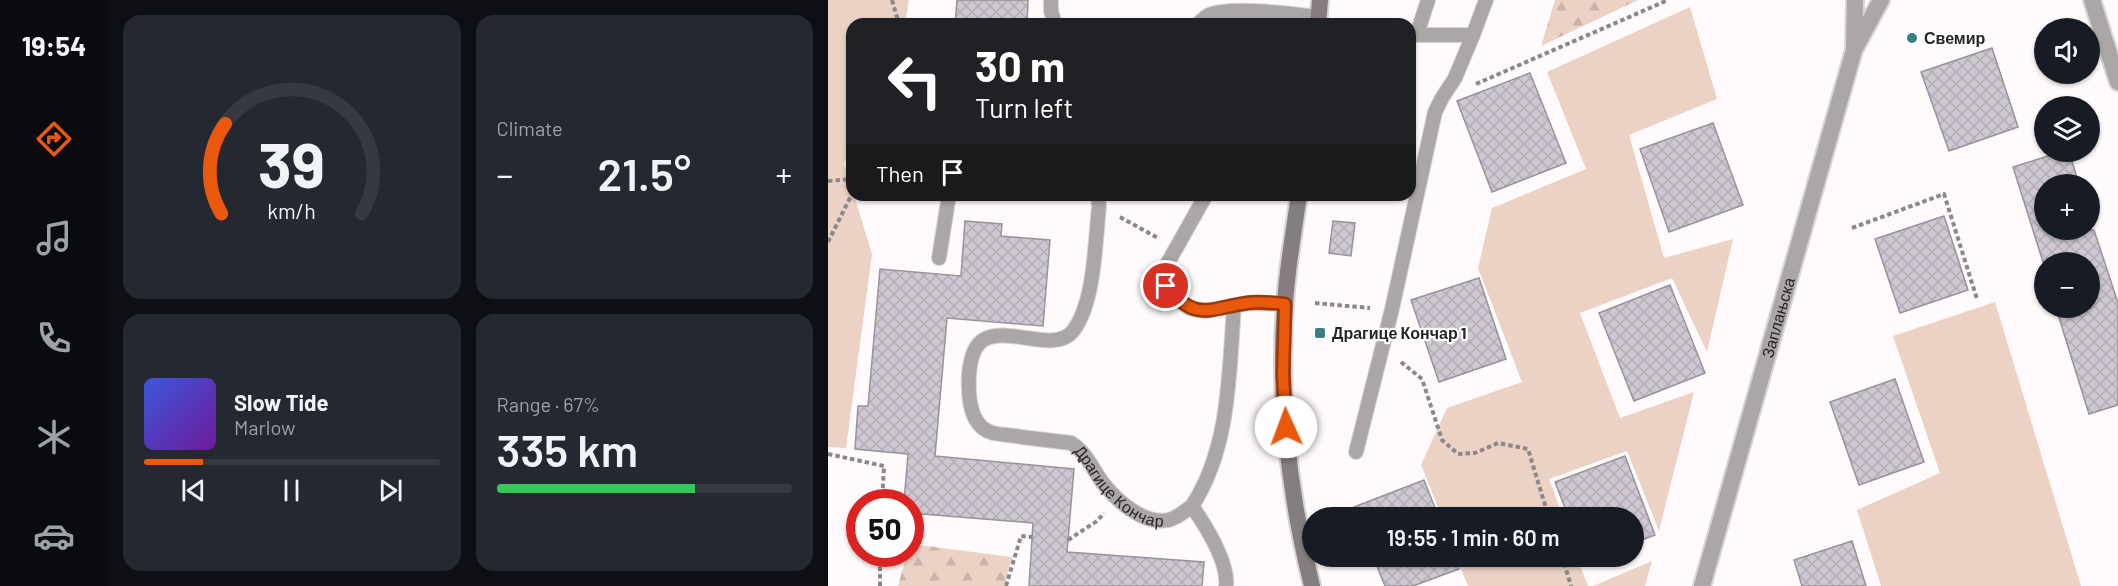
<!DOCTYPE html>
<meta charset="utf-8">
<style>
body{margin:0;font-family:Barlow,sans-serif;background:#242831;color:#f1f3f6;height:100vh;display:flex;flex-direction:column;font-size:22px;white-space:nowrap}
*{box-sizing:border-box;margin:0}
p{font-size:20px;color:#9ea1a6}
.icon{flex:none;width:33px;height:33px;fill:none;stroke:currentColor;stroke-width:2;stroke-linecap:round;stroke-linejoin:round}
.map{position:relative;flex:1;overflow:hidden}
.panel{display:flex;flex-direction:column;gap:15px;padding:15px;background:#0d0f14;width:720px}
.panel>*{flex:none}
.top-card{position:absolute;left:18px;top:18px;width:570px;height:183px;border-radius:18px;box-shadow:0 2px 4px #0004;background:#202124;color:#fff;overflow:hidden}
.fabs{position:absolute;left:1206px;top:18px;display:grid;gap:12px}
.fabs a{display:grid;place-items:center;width:66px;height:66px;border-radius:50%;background:#171b24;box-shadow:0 2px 4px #0004;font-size:30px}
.speed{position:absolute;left:18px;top:489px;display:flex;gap:12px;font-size:30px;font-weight:700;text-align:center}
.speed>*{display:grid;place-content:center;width:78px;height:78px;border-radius:50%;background:#171b24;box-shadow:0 2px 4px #0004;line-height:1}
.speed .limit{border:9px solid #d22;background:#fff;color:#111}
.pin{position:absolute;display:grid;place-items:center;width:51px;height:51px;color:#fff;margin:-26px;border:3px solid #fff;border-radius:50%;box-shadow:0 2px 6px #0007}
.me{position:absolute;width:66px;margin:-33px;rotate:358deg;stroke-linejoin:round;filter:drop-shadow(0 0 4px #0008)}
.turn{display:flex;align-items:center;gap:21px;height:126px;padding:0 30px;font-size:27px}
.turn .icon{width:78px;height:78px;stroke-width:2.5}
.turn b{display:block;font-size:42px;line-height:51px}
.then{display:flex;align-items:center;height:57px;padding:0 30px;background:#0003;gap:12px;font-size:22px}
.big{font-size:45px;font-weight:600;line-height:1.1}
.panel .card{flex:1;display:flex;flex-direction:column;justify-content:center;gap:9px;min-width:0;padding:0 21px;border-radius:18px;background:#242831}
.panel .dial{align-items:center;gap:0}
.dial svg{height:156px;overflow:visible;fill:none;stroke:#363941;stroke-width:7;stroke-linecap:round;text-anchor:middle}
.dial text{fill:#f1f3f6;stroke:none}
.song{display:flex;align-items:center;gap:18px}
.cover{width:72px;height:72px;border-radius:9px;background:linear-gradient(135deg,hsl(230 70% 55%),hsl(280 70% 35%))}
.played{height:6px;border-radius:3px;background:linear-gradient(90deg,#ea580c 20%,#363941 20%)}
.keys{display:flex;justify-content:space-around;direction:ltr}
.heat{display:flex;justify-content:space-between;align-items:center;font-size:33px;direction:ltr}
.charge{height:9px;border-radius:4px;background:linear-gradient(90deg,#34c759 67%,#363941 0)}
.panel .tiles{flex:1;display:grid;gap:15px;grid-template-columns:repeat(2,1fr)}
.trip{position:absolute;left:474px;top:507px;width:342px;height:60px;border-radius:30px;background:#171b24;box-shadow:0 2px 4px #0004;font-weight:600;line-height:60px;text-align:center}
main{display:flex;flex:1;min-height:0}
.dock{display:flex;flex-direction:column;width:108px;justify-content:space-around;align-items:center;background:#090b0e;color:#9ea1a6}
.dock .icon{width:42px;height:42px}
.dock .active{color:#ea580c}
.dock b{font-size:27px;color:#f1f3f6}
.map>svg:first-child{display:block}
.green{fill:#ecd1c5}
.forest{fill:url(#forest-firs)}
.building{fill:url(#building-cross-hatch);stroke:#98929b;stroke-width:1.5}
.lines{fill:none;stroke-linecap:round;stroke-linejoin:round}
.service-casing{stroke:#d8d3d5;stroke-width:16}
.minor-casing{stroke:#d8d3d5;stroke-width:20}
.secondary-casing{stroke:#d8d3d5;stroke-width:20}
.path{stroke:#8c8789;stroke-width:4;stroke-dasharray:4.5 3;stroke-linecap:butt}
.service{stroke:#aca7a7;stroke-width:14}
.minor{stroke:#aca7a7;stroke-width:16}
.secondary{stroke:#867e7e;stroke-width:16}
.route-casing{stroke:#983908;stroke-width:15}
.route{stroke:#ea580c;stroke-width:10}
.poi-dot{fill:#378084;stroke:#fff;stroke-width:2}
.labels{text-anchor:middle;stroke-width:4.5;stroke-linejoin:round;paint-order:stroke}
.poi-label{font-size:16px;font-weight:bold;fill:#282426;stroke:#fff;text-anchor:start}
.street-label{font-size:16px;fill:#282426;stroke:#fff}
</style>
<main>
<nav class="dock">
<b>19:54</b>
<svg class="icon active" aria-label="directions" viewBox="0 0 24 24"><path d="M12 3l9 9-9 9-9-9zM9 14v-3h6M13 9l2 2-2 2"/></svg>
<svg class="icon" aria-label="music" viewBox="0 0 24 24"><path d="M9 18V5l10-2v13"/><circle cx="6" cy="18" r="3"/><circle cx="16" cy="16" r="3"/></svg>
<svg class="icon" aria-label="phone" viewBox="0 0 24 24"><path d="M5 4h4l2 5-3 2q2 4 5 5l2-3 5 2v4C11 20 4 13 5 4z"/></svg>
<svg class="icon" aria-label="climate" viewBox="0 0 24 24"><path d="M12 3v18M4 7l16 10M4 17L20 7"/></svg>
<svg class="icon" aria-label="car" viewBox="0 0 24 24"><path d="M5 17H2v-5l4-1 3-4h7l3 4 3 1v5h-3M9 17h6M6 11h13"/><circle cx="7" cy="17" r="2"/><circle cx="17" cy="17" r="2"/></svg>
</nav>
<section class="panel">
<div class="tiles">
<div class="card dial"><svg viewBox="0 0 100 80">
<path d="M14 69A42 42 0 1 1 86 69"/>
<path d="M14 69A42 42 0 0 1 16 23" stroke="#ea580c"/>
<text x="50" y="56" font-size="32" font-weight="700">39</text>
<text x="50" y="72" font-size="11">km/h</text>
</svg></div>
<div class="card"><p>Climate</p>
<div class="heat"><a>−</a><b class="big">21.5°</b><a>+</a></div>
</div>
<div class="card">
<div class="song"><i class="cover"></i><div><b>Slow Tide</b><p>Marlow</p></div></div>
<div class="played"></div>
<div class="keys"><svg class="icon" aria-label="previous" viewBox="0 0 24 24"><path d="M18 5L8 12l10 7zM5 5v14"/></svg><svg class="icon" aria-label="pause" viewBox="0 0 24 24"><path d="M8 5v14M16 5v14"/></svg><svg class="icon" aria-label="next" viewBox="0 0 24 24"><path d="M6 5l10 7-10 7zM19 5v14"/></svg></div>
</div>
<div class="card"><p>Range · 67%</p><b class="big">335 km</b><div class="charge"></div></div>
</div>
</section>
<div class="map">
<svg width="1290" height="586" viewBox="0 0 1290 586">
<defs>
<pattern id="forest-firs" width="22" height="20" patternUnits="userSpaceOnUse" patternTransform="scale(1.5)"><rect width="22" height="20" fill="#ecd1c5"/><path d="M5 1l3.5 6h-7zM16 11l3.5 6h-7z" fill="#cab3a9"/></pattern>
<pattern id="building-cross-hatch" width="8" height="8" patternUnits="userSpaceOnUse" patternTransform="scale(1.5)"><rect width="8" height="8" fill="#cfc8d2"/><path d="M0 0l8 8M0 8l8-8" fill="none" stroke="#b2acb4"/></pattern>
</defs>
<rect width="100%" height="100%" fill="#fffafc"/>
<!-- green -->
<path class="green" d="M0 0H81L77 24H24V148L16 163 24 195H26L44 254 18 448 0 447Z
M862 7 889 99 801 135 836 258 905 239 879 352 844 278 752 313 792 418 866 392 831 531 799 451 721 479 735 517H614L593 465 619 408 694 382 650 268 664 208 758 169 719 72Z
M1167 302 1253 586H1053L1029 510 1112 473 1065 336Z
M628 557H749L760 586H640Z
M824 561 817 586H765Z"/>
<!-- forest -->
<path class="forest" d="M727 0H810L713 46Z
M83 544 184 557 176 586H70L79 554H82Z"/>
<!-- building -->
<path class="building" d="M129 0H200L199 24H127Z
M1164 48 1190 127 1121 151 1093 72Z
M702 73 738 163 664 192 629 101Z
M885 123 915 205 841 232 812 149Z
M1233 152H1241L1251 184H1216V230H1266L1290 303V405L1261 414 1228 308H1262V262H1215L1185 167Z
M1116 216 1140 290 1072 313 1047 239Z
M137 221 174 224 173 236 222 240 215 326 119 318 107 456 246 469 239 552 376 562 374 586H201L205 523 82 513V502H76L80 454 27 449 30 406H40L52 269 133 276Z
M505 221 527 223 523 256 501 253Z
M651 278 678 359 611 382 583 300Z
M842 285 877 373 806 401 771 313Z
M1067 379 1096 462 1031 485 1002 402Z
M797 456 827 535 806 543V518H741L727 482Z
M596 480 611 518H530L526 507Z
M1024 541 1038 586H974L966 560Z
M545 556H626L631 569 585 586H557Z"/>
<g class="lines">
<defs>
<g id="service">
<path d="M223 0V11L227 24"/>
<path d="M370 24C373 21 377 17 381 15 403 6 465 14 490 17"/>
<path d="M589 34 600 0"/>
<path d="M645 35 658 0"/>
<path id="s1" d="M270 195 271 207C267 242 267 302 245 331 227 354 181 326 157 339 145 345 142 362 141 375 140 394 141 427 165 433 174 435 184 435 193 437 209 439 226 441 243 443 258 452 264 468 274 482 288 500 315 525 340 520 348 519 357 511 364 506"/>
<path d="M378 195 338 266V286L348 298 361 308 378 311 420 303 457 304"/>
<path d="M111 258 121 195"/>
<path d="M528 452 564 309 607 112 614 98 627 78 645 35H582"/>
<path d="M398 586C401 562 377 525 364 506 402 448 401 373 406 306"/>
</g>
<g id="minor">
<path d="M1264 0 1290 82"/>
<path d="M1026 49 1027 0"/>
<path id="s2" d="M874 586 1026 50 1053 0"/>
</g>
<path id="secondary" d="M490 24 492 0
M471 195C466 231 459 268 457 304 450 399 461 494 484 586"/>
</defs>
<!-- service casing -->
<use href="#service" class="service-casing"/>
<!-- minor casing -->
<use href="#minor" class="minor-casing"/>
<!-- secondary casing -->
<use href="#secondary" class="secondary-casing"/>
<!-- path -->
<path class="path" d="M64 0 71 24
M648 84 840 0
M0 181 24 179
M292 217 330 238
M1024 228 1116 194 1149 299
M0 242 24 194
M487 303 542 308
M573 362 594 379 614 440 630 454 647 453 670 443 700 449 721 518
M0 454 56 466 54 502
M240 540 269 521 276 513
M734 556 743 586
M52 586V554
M178 586 193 536 204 537"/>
<!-- service -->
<use href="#service" class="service"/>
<!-- minor -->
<use href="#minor" class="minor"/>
<!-- secondary -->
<use href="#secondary" class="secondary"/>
</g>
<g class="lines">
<defs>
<path id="route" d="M338 286C368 322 379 309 419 303 431 301 444 303 457 304L455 375 458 427"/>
</defs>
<!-- route casing -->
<use href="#route" class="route-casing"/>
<!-- route -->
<use href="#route" class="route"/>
</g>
<!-- markers -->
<g class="poi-dot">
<circle cx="1084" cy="38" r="6"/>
<rect x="486" y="327" width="12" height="12" rx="3"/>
</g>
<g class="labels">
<!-- poi labels -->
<g class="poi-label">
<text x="1096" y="44">Свемир</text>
<text x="504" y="339">Драгице Кончар 1</text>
</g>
<!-- street labels -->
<g class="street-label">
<text dy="6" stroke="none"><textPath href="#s2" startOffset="279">Заплањска</textPath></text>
<text dy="6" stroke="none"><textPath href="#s1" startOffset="486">Драгице Кончар</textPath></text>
</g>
</g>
</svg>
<div class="fabs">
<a><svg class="icon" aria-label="sound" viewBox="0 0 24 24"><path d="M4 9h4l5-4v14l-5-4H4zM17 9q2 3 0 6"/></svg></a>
<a><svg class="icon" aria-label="layers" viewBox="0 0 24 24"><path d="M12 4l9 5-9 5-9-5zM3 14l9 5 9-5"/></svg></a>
<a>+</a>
<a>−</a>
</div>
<div class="speed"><div class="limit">50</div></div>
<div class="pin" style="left:338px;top:286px;background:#d93025"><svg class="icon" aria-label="arrive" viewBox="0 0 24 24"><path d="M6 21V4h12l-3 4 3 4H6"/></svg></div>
<svg class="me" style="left:458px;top:427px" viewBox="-20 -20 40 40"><circle r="19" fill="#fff"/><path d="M0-13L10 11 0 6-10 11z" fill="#ea580c"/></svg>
<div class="trip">19:55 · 1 min · 60 m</div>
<div class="top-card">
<div class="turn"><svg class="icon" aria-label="left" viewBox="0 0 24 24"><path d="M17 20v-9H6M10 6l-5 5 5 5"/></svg><div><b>30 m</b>Turn left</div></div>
<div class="then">Then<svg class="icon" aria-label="arrive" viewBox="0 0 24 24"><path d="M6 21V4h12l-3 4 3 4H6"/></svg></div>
</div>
</div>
</main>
